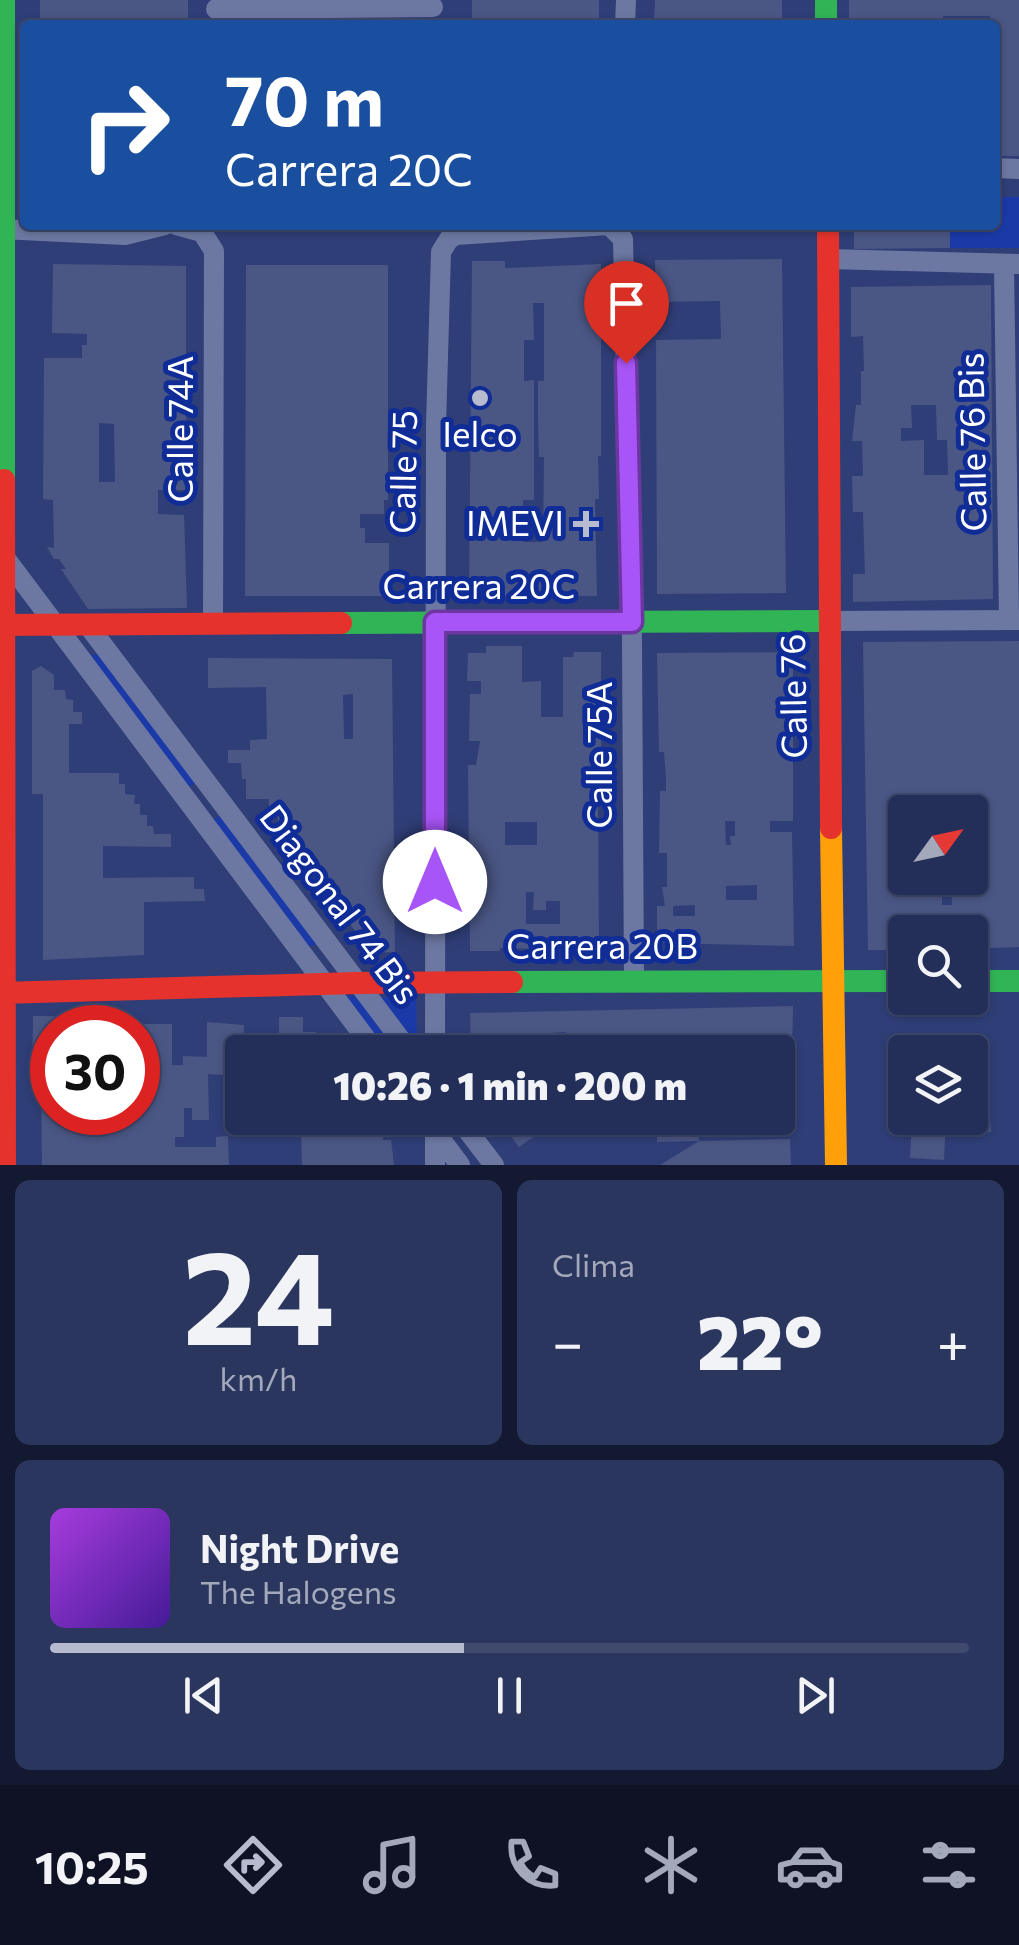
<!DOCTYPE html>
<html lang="es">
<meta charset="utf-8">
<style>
body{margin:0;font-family:Commissioner,sans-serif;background:#2b365f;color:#f1f3f6;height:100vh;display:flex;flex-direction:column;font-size:38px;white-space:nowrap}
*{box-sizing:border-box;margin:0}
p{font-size:32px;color:#a3a8ba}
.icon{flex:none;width:55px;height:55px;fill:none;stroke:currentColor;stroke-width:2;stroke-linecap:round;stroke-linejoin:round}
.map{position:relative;height:1165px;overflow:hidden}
.panel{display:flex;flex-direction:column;gap:15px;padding:15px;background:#131931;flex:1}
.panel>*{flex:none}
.guide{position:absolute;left:20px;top:20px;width:980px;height:210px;border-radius:10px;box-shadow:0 2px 8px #0004,0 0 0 2px #404a6f;background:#1a4fa0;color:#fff;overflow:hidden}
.needle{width:65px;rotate:57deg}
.fabs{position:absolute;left:888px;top:795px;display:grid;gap:20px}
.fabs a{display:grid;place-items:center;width:100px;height:100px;border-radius:10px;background:#232e59;box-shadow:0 2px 8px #0004,0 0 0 2px #404a6f;font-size:50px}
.speed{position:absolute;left:30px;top:1005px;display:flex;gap:20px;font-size:50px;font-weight:700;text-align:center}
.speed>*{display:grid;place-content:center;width:130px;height:130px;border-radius:50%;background:#232e59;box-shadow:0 2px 8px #0004,0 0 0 2px #404a6f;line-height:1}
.speed .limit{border:15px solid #d22;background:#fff;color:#111}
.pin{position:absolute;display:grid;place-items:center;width:85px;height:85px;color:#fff;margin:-102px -42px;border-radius:50% 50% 50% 0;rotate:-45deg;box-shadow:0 0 10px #0007}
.pin .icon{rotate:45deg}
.me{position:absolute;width:110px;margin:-55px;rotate:0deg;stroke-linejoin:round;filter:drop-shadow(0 0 8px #0008)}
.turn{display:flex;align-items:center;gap:35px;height:210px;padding:0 40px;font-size:45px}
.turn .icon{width:130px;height:130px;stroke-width:2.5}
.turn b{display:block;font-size:70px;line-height:85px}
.big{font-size:75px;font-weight:800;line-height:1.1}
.panel .card{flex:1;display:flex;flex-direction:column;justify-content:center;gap:15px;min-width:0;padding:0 35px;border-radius:15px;background:#2b365f}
.panel .dial{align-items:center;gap:0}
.dial b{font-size:130px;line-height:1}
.song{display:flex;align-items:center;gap:30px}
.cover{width:120px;height:120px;border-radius:15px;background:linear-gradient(135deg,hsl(280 70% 55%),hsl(260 70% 35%))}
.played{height:10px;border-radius:5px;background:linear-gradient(90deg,#b6bbcf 45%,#404a6f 45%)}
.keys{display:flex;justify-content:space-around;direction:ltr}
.heat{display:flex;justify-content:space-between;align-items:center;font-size:55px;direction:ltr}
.panel .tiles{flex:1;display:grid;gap:15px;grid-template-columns:1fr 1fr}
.card:last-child{grid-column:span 2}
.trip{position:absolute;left:225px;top:1035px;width:570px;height:100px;border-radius:10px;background:#232e59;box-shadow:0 2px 8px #0004,0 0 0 2px #404a6f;font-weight:800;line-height:100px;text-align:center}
.menu{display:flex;height:160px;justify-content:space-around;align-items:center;background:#0e1224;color:#a3a8ba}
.menu .icon{width:70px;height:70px}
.menu .active{color:#b6bbcf}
.menu b{font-size:45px;color:#f1f3f6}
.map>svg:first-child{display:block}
.green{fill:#1b3aa8}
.building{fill:#4a5684;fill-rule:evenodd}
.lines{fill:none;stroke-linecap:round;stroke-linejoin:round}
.street{stroke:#6d78a2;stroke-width:20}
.fast{stroke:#30b455;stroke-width:22}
.slow{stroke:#ff9f0a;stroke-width:22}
.jam{stroke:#e5322d;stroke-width:22}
.route-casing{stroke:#6d37a1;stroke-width:25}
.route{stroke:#a855f7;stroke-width:18}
.poi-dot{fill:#b6bbcf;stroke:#102c96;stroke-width:4}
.labels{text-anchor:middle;stroke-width:10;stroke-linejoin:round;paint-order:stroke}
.street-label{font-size:35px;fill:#fff;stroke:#102c96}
.poi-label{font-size:35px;fill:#fff;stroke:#102c96}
</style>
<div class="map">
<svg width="1019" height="1165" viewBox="0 0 1019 1165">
<rect width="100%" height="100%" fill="#2f3e77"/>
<!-- green -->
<path class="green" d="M229 21H422V25H229Z
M995 197H1019V248H950V225H995Z
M85 654 99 655 195 783 186 789Z
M220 815 318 945 305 946 212 821Z
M343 995 357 996 399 1052H386Z
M381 997H416L417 1038 409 1035Z"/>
<!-- building -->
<path class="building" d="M40 0H188V25H40Z
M472 0H599V25H472Z
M655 0H782V25H654Z
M849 0H1019V156H995V25H989L990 16H943V25H849Z
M854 225H950V248L854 249Z
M782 259 786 593 657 594 656 340 721 339 720 301 656 302 655 260Z
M472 261H505V268L601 264V456H598L599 499H595L597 596 469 595ZM533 303H544V381H538V418L539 457H544L543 542H523V500H534V380L524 381V340H534Z
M53 264 186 266V490H158V514L184 515 187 608 88 609 61 569H66L59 559H54L47 547 54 548 53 500 43 499 44 358H82V345H87V334L52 333ZM99 423 114 424 115 482H99Z
M246 265H388V500H384V514H360V528H365V543H389V596H245Z
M991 285 993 599 853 602V574H865L863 512H853L852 476H863L862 441H852L856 405H861V371H864L863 336 851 337V287ZM911 405H936L937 440H947L948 475H924V440L901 441V428H912Z
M1019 641V947L970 949V932H905V950H868L863 642ZM905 812H970V878H951L952 905H942V878H905Z
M486 646H522V682L541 681V717H563V657H573L574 652H601V787H591V800H598L599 950 500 948V951H470L468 765H476L480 741H469L470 694H481V681H467L468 653H486ZM505 822H537V845H505ZM526 892H534L533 910H546V901H560V924H526Z
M793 652V821H770V832H792L794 946 657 943V906H665L662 887H667V853H659L660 791H666V779L664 752H659L657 653ZM725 821H735V836H730L731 845H726ZM757 885V900H726V886ZM695 905V916H673V906Z
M208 658 392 659 395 952 372 953 323 889V873H311V864L305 865V852H289L288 841H282V831H278V817H269V799H246V779H242L241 763H228V750H250V740L267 739 266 687 208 688ZM353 694V739H344L343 695Z
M41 666 54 675V690H65L66 699 73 700V712H82V724H69V773H119V784H125V794L135 795 134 804H140V815H147V826H153L154 834H171V847L103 846V878L194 877V889H204L205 901 144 902V955L43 960V794H32V671Z
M793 1006 792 1054 613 1052V1050H589L588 1043H566V1032L549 1033 552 1052H471L470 1013Z
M33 1016 128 1017V1028H52V1112H138V1028H129V1024H172V1065H183V1056L207 1057V1022L244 1025 242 1062H224V1075L208 1074 209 1120H192V1108H184V1137H175V1147H216V1137L228 1136 229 1165H42L41 1081 32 1082Z
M279 1017H303V1032H316V1046L328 1047V1052H279Z
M988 1078 991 1132 956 1133 955 1118H970V1079Z
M240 1118H264V1125L240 1126Z
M294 1118 378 1119V1131H383V1140H391L394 1165H302L301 1133H295Z
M497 1118H561L519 1147Z
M657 1118H698L699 1141 790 1139 791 1165H660L699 1141 657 1142Z
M912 1118H946L944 1160 910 1158Z"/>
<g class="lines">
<!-- street -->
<path class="street" d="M216 9 433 7
M625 25 626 0
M995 168 1019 169
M176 225 202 232 214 251 213 624
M0 229 125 235 165 225
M828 259 1019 264
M1004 264 1009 620
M6 559 376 1052
M828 621 1019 620
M87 624 410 1052
M435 1052 436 426 441 252 449 239 456 235 609 225 623 239 632 643 634 982
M425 1118 460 1165
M458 1118 494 1165
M435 1129V1165"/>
<!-- fast -->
<path class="fast" d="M4 0V480
M826 0V25
M341 623 828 621
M970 981H1019
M512 982 905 981"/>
<!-- slow -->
<path class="slow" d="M831 828 836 1165"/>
<!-- jam -->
<path class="jam" d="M828 225 831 828
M4 480 5 1165
M0 625 341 623
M0 993 357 983 512 982"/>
</g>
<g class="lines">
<defs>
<path id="route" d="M435 882V622H632L626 363"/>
</defs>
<!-- route casing -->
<use href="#route" class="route-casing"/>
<!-- route -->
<use href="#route" class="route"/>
</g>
<!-- markers -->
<g class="poi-dot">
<circle cx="480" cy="398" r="10"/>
<path d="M581 509h10v10h10v10h-10v10h-10v-10h-10v-10h10z"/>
</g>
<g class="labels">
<!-- street labels -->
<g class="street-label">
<text transform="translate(181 429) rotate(-90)" y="12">Calle 74A</text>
<text transform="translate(973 442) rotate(-91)" y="12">Calle 76 Bis</text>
<text transform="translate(404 472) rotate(-89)" y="12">Calle 75</text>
<text x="479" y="599">Carrera 20C</text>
<text transform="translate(794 696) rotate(-91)" y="12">Calle 76</text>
<text transform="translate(600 755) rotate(-90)" y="12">Calle 75A</text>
<text transform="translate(339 905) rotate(53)" y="12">Diagonal 74 Bis</text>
<text x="602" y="959">Carrera 20B</text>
</g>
<!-- poi labels -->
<g class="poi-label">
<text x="480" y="447">Ielco</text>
<text x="564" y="536" text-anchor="end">IMEVI</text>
</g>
</g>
</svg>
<div class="fabs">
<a><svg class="needle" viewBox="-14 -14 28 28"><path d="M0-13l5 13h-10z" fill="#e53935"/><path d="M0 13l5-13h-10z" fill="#a3a8ba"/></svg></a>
<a><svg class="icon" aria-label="search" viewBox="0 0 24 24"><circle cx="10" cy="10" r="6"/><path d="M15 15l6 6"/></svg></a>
<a><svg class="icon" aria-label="layers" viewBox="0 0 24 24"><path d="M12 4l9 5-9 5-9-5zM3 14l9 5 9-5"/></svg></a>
</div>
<div class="speed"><div class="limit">30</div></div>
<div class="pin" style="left:626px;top:363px;background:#d93025"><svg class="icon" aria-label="arrive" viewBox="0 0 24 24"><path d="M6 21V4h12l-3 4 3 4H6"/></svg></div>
<svg class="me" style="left:435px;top:882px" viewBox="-20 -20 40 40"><circle r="19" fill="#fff"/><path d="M0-13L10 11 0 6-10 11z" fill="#a855f7"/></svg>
<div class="trip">10:26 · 1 min · 200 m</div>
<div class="guide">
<div class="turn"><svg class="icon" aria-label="right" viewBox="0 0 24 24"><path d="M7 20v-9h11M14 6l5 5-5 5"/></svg><div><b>70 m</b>Carrera 20C</div></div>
</div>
</div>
<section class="panel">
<div class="tiles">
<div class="card dial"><b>24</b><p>km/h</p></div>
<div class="card"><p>Clima</p>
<div class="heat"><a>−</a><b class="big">22°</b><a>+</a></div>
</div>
<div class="card">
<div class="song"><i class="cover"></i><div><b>Night Drive</b><p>The Halogens</p></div></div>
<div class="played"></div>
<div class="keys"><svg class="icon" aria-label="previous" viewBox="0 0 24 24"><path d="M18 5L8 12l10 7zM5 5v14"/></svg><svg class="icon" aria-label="pause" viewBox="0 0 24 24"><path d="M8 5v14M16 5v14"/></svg><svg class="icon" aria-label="next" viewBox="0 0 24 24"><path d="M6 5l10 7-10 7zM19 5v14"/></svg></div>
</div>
</div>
</section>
<nav class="menu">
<b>10:25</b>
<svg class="icon active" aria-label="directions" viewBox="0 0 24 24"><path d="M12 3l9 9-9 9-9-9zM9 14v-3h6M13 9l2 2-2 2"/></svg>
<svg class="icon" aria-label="music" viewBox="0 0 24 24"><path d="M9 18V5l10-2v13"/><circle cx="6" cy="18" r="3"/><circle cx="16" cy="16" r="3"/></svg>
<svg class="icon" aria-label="phone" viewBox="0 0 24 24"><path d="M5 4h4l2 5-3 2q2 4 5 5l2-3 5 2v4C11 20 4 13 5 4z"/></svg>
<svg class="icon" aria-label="climate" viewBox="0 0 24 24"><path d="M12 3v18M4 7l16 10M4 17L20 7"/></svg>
<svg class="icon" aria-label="car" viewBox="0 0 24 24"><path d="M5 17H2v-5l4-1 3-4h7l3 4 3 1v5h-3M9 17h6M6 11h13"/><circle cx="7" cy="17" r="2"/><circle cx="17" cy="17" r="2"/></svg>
<svg class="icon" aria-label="filters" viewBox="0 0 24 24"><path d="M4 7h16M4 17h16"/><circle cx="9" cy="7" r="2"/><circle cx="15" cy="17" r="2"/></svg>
</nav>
